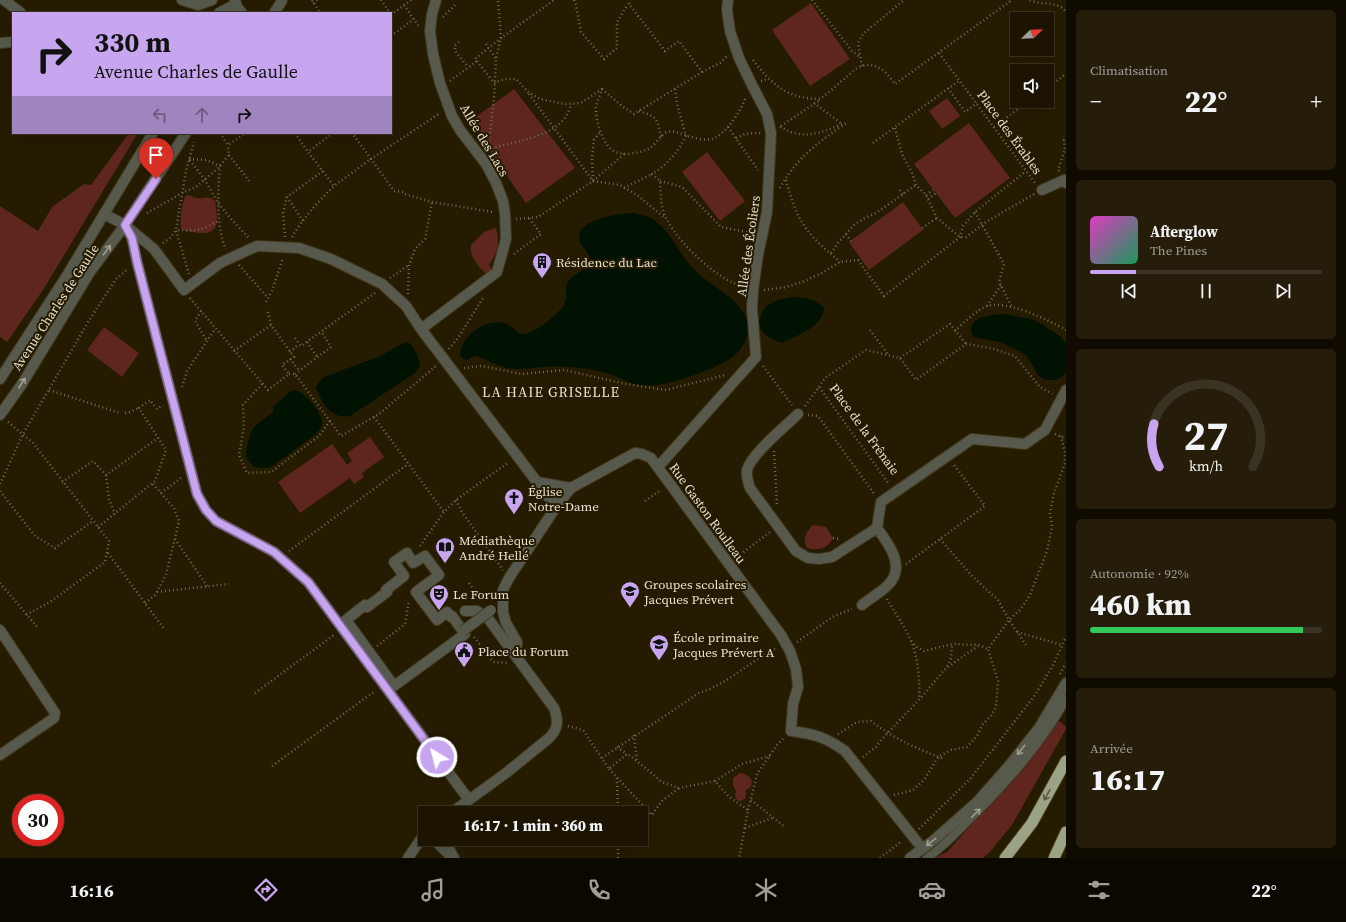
<!DOCTYPE html>
<html lang="fr">
<meta charset="utf-8">
<style>
body{margin:0;font-family:"Source Serif 4",serif;background:#251d0a;color:#f1f3f6;height:100vh;display:flex;flex-direction:column;font-size:15px;white-space:nowrap}
*{box-sizing:border-box;margin:0}
p{font-size:13px;color:#a09e99}
.icon{flex:none;width:22px;height:22px;fill:none;stroke:currentColor;stroke-width:2;stroke-linecap:round;stroke-linejoin:round}
.map{position:relative;flex:1;overflow:hidden}
.side{display:flex;flex-direction:column;gap:10px;padding:10px;background:#0f0b00;width:280px}
.side>*{flex:none}
.guide{position:absolute;left:12px;top:12px;width:380px;height:122px;border-radius:0px;box-shadow:0 4px 16px #0002,0 0 0 1px #3a3322;background:#c8a6ef;color:#111;overflow:hidden}
.needle{width:26px;rotate:67deg}
.fabs{position:absolute;left:1010px;top:12px;display:grid;gap:8px}
.fabs a{display:grid;place-items:center;width:44px;height:44px;border-radius:0px;background:#1c1400;box-shadow:0 4px 16px #0002,0 0 0 1px #3a3322;font-size:20px}
.speed{position:absolute;left:12px;top:794px;display:flex;gap:8px;font-size:20px;font-weight:700;text-align:center}
.speed>*{display:grid;place-content:center;width:52px;height:52px;border-radius:50%;background:#1c1400;box-shadow:0 4px 16px #0002,0 0 0 1px #3a3322;line-height:1}
.speed .limit{border:6px solid #d22;background:#fff;color:#111}
.pin{position:absolute;display:grid;place-items:center;width:34px;height:34px;color:#fff;margin:-41px -17px;border-radius:50% 50% 50% 0;rotate:-45deg;box-shadow:0 0 4px #0007}
.pin .icon{rotate:45deg}
.me{position:absolute;width:44px;margin:-22px;rotate:323deg;stroke-linejoin:round;filter:drop-shadow(0 0 3px #0008)}
.turn{display:flex;align-items:center;gap:14px;height:84px;padding:0 16px;font-size:18px}
.turn .icon{width:52px;height:52px;stroke-width:2.5}
.turn b{display:block;font-size:28px;line-height:34px}
.lanes{display:flex;align-items:center;height:38px;padding:0 16px;background:#0003;justify-content:center;gap:20px;direction:ltr}
.lanes .off{opacity:.35}
.big{font-size:30px;font-weight:800;line-height:1.1}
.side .card{flex:1;display:flex;flex-direction:column;justify-content:center;gap:6px;min-width:0;padding:0 14px;border-radius:6px;background:#251d0a}
.side .dial{align-items:center;gap:0}
.dial svg{height:104px;overflow:visible;fill:none;stroke:#3a3322;stroke-width:7;stroke-linecap:round;text-anchor:middle}
.dial text{fill:#f1f3f6;stroke:none}
.song{display:flex;align-items:center;gap:12px}
.cover{width:48px;height:48px;border-radius:6px;background:linear-gradient(135deg,hsl(310 70% 55%),hsl(150 70% 35%))}
.played{height:4px;border-radius:2px;background:linear-gradient(90deg,#c8a6ef 20%,#3a3322 20%)}
.keys{display:flex;justify-content:space-around;direction:ltr}
.heat{display:flex;justify-content:space-between;align-items:center;font-size:22px;direction:ltr}
.charge{height:6px;border-radius:3px;background:linear-gradient(90deg,#34c759 92%,#3a3322 0)}
.trip{position:absolute;left:418px;top:806px;width:230px;height:40px;border-radius:0px;background:#1c1400;box-shadow:0 4px 16px #0002,0 0 0 1px #3a3322;font-weight:800;line-height:40px;text-align:center}
.tab-bar{display:flex;height:64px;justify-content:space-around;align-items:center;background:#0b0800;color:#a09e99}
.tab-bar .icon{width:28px;height:28px}
.tab-bar .current{color:#c8a6ef}
.tab-bar b{font-size:18px;color:#f1f3f6}
main{display:flex;flex:1;min-height:0}
.map>svg:first-child{display:block}
.green{fill:#5e261d}
.water{fill:#011102}
.lines{fill:none;stroke-linecap:round;stroke-linejoin:round}
.service-casing{stroke:#40371d;stroke-width:10}
.pedestrian-casing{stroke:#40371d;stroke-width:12}
.minor-casing{stroke:#40371d;stroke-width:12}
.tertiary-casing{stroke:#40371d;stroke-width:12}
.trunk-casing{stroke:#40371d;stroke-width:13}
.path{stroke:#736a53;stroke-width:2.5;stroke-dasharray:1 3;stroke-linecap:butt}
.service{stroke:#56594c;stroke-width:8}
.pedestrian{stroke:#56594c;stroke-width:10}
.minor{stroke:#56594c;stroke-width:10}
.tertiary{stroke:#56594c;stroke-width:10}
.trunk{stroke:#9ca284;stroke-width:11}
.pedestrian-bridge-casing{stroke:#40371d;stroke-width:12;stroke-linecap:butt}
.pedestrian-bridge{stroke:#56594c;stroke-width:10}
.oneway{stroke:#9f9d8e}
.oneway2{stroke:#5b583b}
.route-casing{stroke:#826c9b;stroke-width:10}
.route{stroke:#c8a6ef;stroke-width:7}
.labels{text-anchor:middle;stroke-width:4;stroke-linejoin:round;paint-order:stroke}
.street-label{font-size:13px;fill:#e8e1d0;stroke:#251b00}
.poi-label{font-size:13px;fill:#e8e1d0;stroke:#251b00;text-anchor:start}
.neighbourhood-label{font-size:14px;letter-spacing:1px;fill:#e8e1d0;stroke:#251b00}
</style>
<main>
<div class="map">
<svg width="1066" height="858" viewBox="0 0 1066 858">
<rect width="100%" height="100%" fill="#251b00"/>
<!-- green -->
<path class="green" d="M811 3 850 59 810 86 772 30Z
M514 89 575 168 526 203 469 122Z
M947 98 960 116 942 129 929 111Z
M969 123 1010 178 955 218 914 164Z
M129 133H138L43 290 7 342 0 337V206L38 231 52 207 84 184 91 185Z
M707 152 745 201 720 221 682 172Z
M187 195C191 195 194 198 198 198 205 199 208 195 215 201 217 216 222 235 200 233 193 232 187 232 181 229 180 222 181 200 187 195Z
M903 202 923 230 869 270 849 242Z
M496 228C500 244 498 251 489 265L493 270 486 274C479 266 469 258 471 245L484 232Z
M104 327 139 353 122 377 87 350Z
M370 437 384 457 362 473 364 477 354 484 350 478 300 513 278 482 332 444 347 465 352 461 347 453Z
M813 525 826 527 833 538C827 549 819 551 807 548 802 540 806 532 813 525Z
M1066 705V707L1058 720 1066 727V729L1012 825 989 853 983 858H935L948 851 1041 745 1058 720Z
M740 773C752 775 757 784 745 791L746 794 745 799 740 801 737 800 735 795 736 791 733 786V778Z"/>
<!-- water -->
<path class="water" d="M633 213C639 215 646 215 651 218 668 228 677 249 689 264 706 285 736 295 746 317 752 329 745 344 737 353 725 366 680 381 662 384 654 386 643 386 635 384 626 382 618 376 610 374 601 371 590 369 580 368 568 367 556 366 544 367 532 368 520 370 508 368 500 367 478 355 474 356 472 356 469 359 467 360 456 359 461 346 465 341 472 328 493 318 507 324 514 327 517 335 525 334 536 332 562 312 565 302 568 296 564 290 567 284 571 275 584 271 590 264 592 254 584 251 580 242 572 219 619 214 633 213Z
M796 297C807 298 818 299 824 309 822 327 796 336 782 343 769 339 754 330 761 315 763 310 765 308 768 305 777 299 786 298 796 297Z
M1003 314 1031 319 1043 325 1061 337 1066 344V372L1062 377 1055 380H1045L1038 375 1027 356 1021 352 1000 342 973 337C964 317 989 315 1003 314Z
M406 342C415 344 419 359 420 367L415 373 350 416C330 419 323 404 316 388L317 385 322 378 380 356Z
M291 391C293 391 295 390 297 391 307 394 322 413 322 423 322 428 319 431 316 434L274 465 268 468 254 467 247 459 246 451 251 432 256 425 273 412V407Z"/>
<g class="lines">
<defs>
<path id="service" d="M432 839 451 858
M927 858C942 848 955 834 968 821 1005 785 1041 745 1066 699"/>
<path id="pedestrian" d="M1042 190 1064 180 1066 183
M125 225 154 249 184 290 220 263 257 246 299 248 331 259 382 284 406 306 421 329 556 507
M421 329 497 272 506 239 505 214 503 201 496 183 486 164 460 130 452 116 440 83 433 54 430 31 432 14 436 0
M798 414C786 426 751 454 747 470 746 476 748 482 750 488L796 551 808 558 819 559 832 557 877 528 881 502 972 439 1025 444 1045 430 1066 390
M658 467 756 357 752 309 753 290 758 255 767 212 771 133 767 114 751 83 739 58 730 31 727 10 728 0
M537 482 571 488
M407 553 413 563 425 556 439 575 416 592 437 620 447 612 451 617 452 616 465 634 394 686 346 620 365 605 367 607 387 592 386 590 404 576 394 562Z
M862 605C870 598 880 593 887 586 907 568 889 544 877 528
M516 655 517 642 506 623 503 612V590L509 578 556 507 571 488 635 453 642 454 651 458 781 635 790 651 796 669 798 687 793 704 791 731C815 734 825 737 845 751L918 843"/>
<path id="minor" d="M4 0 21 13
M219 13 236 4
M0 43 13 42
M104 214 125 225 132 238 137 262 197 494 206 510 216 521 274 552 308 582 469 800
M0 415 22 384 90 272 125 225 186 133
M0 630 55 713 54 718 0 755
M451 813 506 773 548 739C558 730 559 721 554 708L487 617 477 611H465
M444 839 454 858
M408 858 425 833"/>
<path id="tertiary" d="M182 0 198 5 212 0
M235 0 237 7 242 13
M274 13 280 4 282 0
M0 379 66 277 153 133
M910 858 934 840 977 802 1008 767 1039 728 1066 683"/>
<path id="trunk" d="M1005 858 1032 823 1066 761
M1054 858 1066 832"/>
</defs>
<!-- service casing -->
<use href="#service" class="service-casing"/>
<!-- pedestrian casing -->
<use href="#pedestrian" class="pedestrian-casing"/>
<!-- minor casing -->
<use href="#minor" class="minor-casing"/>
<!-- tertiary casing -->
<use href="#tertiary" class="tertiary-casing"/>
<!-- trunk casing -->
<use href="#trunk" class="trunk-casing"/>
<!-- path -->
<path class="path" d="M312 0 320 13
M381 0 390 13
M574 0 576 5 581 32 604 59 617 48V22L628 4
M812 0 852 51 860 57
M1030 0C1041 6 1058 0 1066 12
M313 3 317 0
M404 5 420 28
M391 15 411 0
M443 17 455 5
M391 36 414 19
M459 42 455 45V51L468 67
M486 44 496 59
M939 53 1035 183
M753 60C772 85 788 99 820 99 828 93 836 86 844 79 849 75 855 68 862 66 877 61 888 74 895 84L1012 0
M477 61 494 83 505 79H516L528 92 540 99 565 104 581 103 602 89C600 95 597 101 596 107 595 119 603 148 616 152 625 156 638 153 646 150 655 147 659 136 667 132 675 130 681 134 688 136 695 138 705 141 712 139 727 134 741 110 746 97
M862 66 858 43 863 34 904 0
M702 72 720 63 727 56
M450 81 477 61 476 58 501 38 554 0
M761 81 768 79
M948 88 965 112 977 103
M1047 88 1066 74
M602 89 622 106 634 114 702 72 679 41 665 51 629 4 631 0
M675 89 677 104 686 136C678 152 668 164 652 174L660 181C661 194 660 208 667 220 681 245 716 279 744 287
M529 94 593 181 620 185 637 195 665 218
M814 103 842 124
M639 111C657 117 657 118 661 137
M781 126 820 100
M728 127 758 170
M780 127C803 140 819 134 842 124
M994 127 1029 101
M895 128 902 154 912 173 916 185 926 195 937 218 960 237H966L986 222 1034 194
M220 133 228 145 246 133
M295 133 308 152
M333 133 308 152 334 186 371 159 352 133
M736 138 745 134 761 133
M873 143 960 80
M488 149 494 99 496 59 501 38 498 0
M488 150C511 141 549 139 565 118 568 113 570 108 572 104
M229 155 249 181
M189 159 206 160 220 166C218 187 216 231 226 249
M190 160 205 180 218 203 231 219 249 238
M1059 171 1058 170 1065 149 1064 140 1066 138
M593 180 592 158 594 140 600 132
M786 180C791 198 796 216 808 231 817 243 829 252 840 262
M660 181 682 187 721 227 751 233
M624 188 652 174
M780 188C796 158 821 140 848 122
M900 190 903 194
M403 192 394 191 371 159 440 113
M405 194 432 202 493 212
M926 195 933 190
M928 199 936 193
M975 212 1004 264 999 282 1012 307
M147 213 182 193 196 187 218 168 229 155 228 145
M516 219 538 217 593 181 624 154
M303 221 287 197 323 171
M922 228 937 218
M846 234 851 241
M285 237 283 213 287 197
M292 237C303 218 319 201 334 186
M163 243 170 238 176 230 186 171 194 142
M831 253 838 243 854 225 865 218 876 213 916 185
M514 254 541 234 529 218
M239 265 268 298
M189 274 176 230C198 231 201 231 220 220
M390 278 409 265
M764 290 786 287 802 282 822 273 840 262 858 260 884 296 960 237 963 226 975 212 1026 171
M408 294 409 265 415 249 425 239 432 202
M190 298 268 390 289 374
M266 302 272 291 283 258
M987 306 1001 285
M201 311 195 321 207 341
M268 312 271 325
M870 330 888 354
M955 331C962 324 978 309 987 306 1008 300 1048 320 1066 330
M295 338 301 346 375 293
M307 342 317 357
M449 349 458 338 483 298
M234 351 271 325 294 357 282 365 289 374
M290 352 299 344
M900 358 950 324 966 344
M290 359 299 370
M763 366 792 405
M464 368 481 366 522 374 564 370 626 384 666 390 725 375
M289 374H295L341 436 379 414 436 366
M295 374 331 347 321 331
M262 384 243 405 244 427 239 455 247 473 271 472 319 436 330 421
M182 387 187 371 215 329
M819 387 825 378 866 350 900 358 916 380 966 344 991 348 1015 356 1039 386 1052 394
M49 390 120 413
M805 406 819 387 889 484
M125 413 130 412 139 408
M808 415 818 416 875 495
M374 417 444 512
M8 422 33 443 109 541 105 562 50 602 26 615
M1055 434 1066 439
M774 451 777 505
M106 475 109 499 115 514
M62 482 93 461 106 475 158 438
M0 484 23 434 88 322 116 279 128 269
M0 491 35 536 55 548 93 521
M161 493 181 478
M456 500 462 512 503 570
M645 501 661 490
M98 527 155 481 166 450 139 408 150 400 157 409 163 405
M833 538 839 539
M175 539 207 586
M420 546 444 512 456 500 509 462
M289 551 408 464
M108 553 165 630
M737 557 770 532
M906 564 985 506 954 465
M0 583 38 628
M469 583 480 598 493 597
M157 592 229 584
M887 599C895 613 906 628 912 643 918 660 920 680 919 699
M145 603 155 595 166 575 179 521 174 508 153 484
M1017 632 1062 645
M474 637 493 662 507 663
M911 641 917 647 924 651 952 644 979 645 988 649 1009 620 998 600 973 577 940 539
M797 642 834 616 852 609
M1026 645 1009 620 1020 610 1030 595 1047 551 1052 527 1050 513 1054 493 1065 463V453L1061 436
M377 646 405 624 409 601
M948 667 978 646
M1060 674 1066 663
M255 693 334 635
M568 726 583 730 609 769 627 754 632 757 662 782 679 788 715 781 728 796 748 810 739 858
M838 734 857 722 871 721C893 738 917 749 944 759
M634 735 637 762
M617 747 627 754
M863 757 876 747 883 738 919 700 947 667 951 658 952 644
M602 758 699 693C724 686 751 661 776 648
M272 766 375 691
M609 769 652 815 662 801 679 788
M617 778 618 813
M715 781 742 764 770 756
M894 795 913 790 924 780 938 757 951 750 967 747 977 736 982 725 991 716 996 707 998 681 988 649
M751 800 785 827
M748 810 757 774 777 745 783 739
M638 813 643 805
M745 828 772 818
M919 829 971 778 1035 695 1053 665 1066 637
M618 858V839
M880 858 902 841"/>
<!-- service -->
<use href="#service" class="service"/>
<!-- pedestrian -->
<use href="#pedestrian" class="pedestrian"/>
<!-- minor -->
<use href="#minor" class="minor"/>
<!-- tertiary -->
<use href="#tertiary" class="tertiary"/>
<!-- trunk -->
<use href="#trunk" class="trunk"/>
<defs>
<path id="pedestrian-bridge" d="M463 631 491 610"/>
</defs>
<!-- pedestrian-bridge casing -->
<use href="#pedestrian-bridge" class="pedestrian-bridge-casing"/>
<!-- pedestrian-bridge -->
<use href="#pedestrian-bridge" class="pedestrian-bridge"/>
</g>
<!-- one-way arrows -->
<defs><path id="oneway-shaft" d="M-6 0H5M1.5-3L5.5 0L1.5 3" fill="none" stroke-width="1.6" stroke-linecap="round" stroke-linejoin="round"/></defs>
<g class="oneway">
<use href="#oneway-shaft" transform="translate(107 250) rotate(-53)"/>
<use href="#oneway-shaft" transform="translate(22 383) rotate(-57)"/>
<use href="#oneway-shaft" transform="translate(1021 750) rotate(128)"/>
<use href="#oneway-shaft" transform="translate(976 813) rotate(-44)"/>
<use href="#oneway-shaft" transform="translate(931 842) rotate(142)"/>
</g>
<use class="oneway2" href="#oneway-shaft" transform="translate(1047 795) rotate(119)"/>
<g class="lines">
<defs>
<path id="route" d="M156 179 125 225 132 238 137 262 197 494 206 510 216 521 274 552 308 582 437 757"/>
</defs>
<!-- route casing -->
<use href="#route" class="route-casing"/>
<!-- route -->
<use href="#route" class="route"/>
</g>
<!-- icons -->
<defs>
<symbol id="building-pin" viewBox="-11 -11 22 30"><path d="M0 17L-7.5 6A9.5 9.5 0 1 1 7.5 6Z" fill="#c8a6ef" stroke="#251b00"/><path d="M-4-6H4V6H1V3H-1V6H-4ZM-2.5-4.3h1.7v1.8h-1.7ZM.8-4.3h1.7v1.8H.8ZM-2.5-1h1.7V.8h-1.7ZM.8-1h1.7V.8H.8Z" fill="#111"/></symbol>
<symbol id="church-pin" viewBox="-11 -11 22 30"><path d="M0 17L-7.5 6A9.5 9.5 0 1 1 7.5 6Z" fill="#c8a6ef" stroke="#251b00"/><path d="M-1.2-6h2.4v3.5h3.3v2.4h-3.3V6h-2.4V-.1h-3.3v-2.4h3.3Z" fill="#111"/></symbol>
<symbol id="library-pin" viewBox="-11 -11 22 30"><path d="M0 17L-7.5 6A9.5 9.5 0 1 1 7.5 6Z" fill="#c8a6ef" stroke="#251b00"/><path d="M-6-4Q-3-5.5-.7-3.5V5Q-3 3-6 4ZM6-4Q3-5.5 .7-3.5V5Q3 3 6 4Z" fill="#111"/></symbol>
<symbol id="school-pin" viewBox="-11 -11 22 30"><path d="M0 17L-7.5 6A9.5 9.5 0 1 1 7.5 6Z" fill="#c8a6ef" stroke="#251b00"/><path d="M0-5L7-2L0 1L-7-2ZM-4 1L0 2.5L4 1V4Q0 6-4 4Z" fill="#111"/></symbol>
<symbol id="theatre-pin" viewBox="-11 -11 22 30"><path d="M0 17L-7.5 6A9.5 9.5 0 1 1 7.5 6Z" fill="#c8a6ef" stroke="#251b00"/><path d="M-5-5.5Q0-4 5-5.5V0Q5 5 0 6Q-5 5-5 0ZM-3.3-2.5H-1v1.5H-3.3ZM1-2.5H3.3v1.5H1ZM-2.8 1Q0 5.5 2.8 1Z" fill="#111"/></symbol>
<symbol id="civic-pin" viewBox="-11 -11 22 30"><path d="M0 17L-7.5 6A9.5 9.5 0 1 1 7.5 6Z" fill="#c8a6ef" stroke="#251b00"/><path d="M-.6-6.5H3V-4.5H.6V-3L4-1V1h2V6H-6V1h2V-1L-.6-3ZM-1.2 2.5V6h2.4V2.5Z" fill="#111"/></symbol>
</defs>
<g fill-rule="evenodd">
<use href="#building-pin" x="531" y="251" width="22" height="30"/>
<use href="#church-pin" x="503" y="487" width="22" height="30"/>
<use href="#library-pin" x="434" y="536" width="22" height="30"/>
<use href="#school-pin" x="619" y="580" width="22" height="30"/>
<use href="#theatre-pin" x="428" y="583" width="22" height="30"/>
<use href="#school-pin" x="648" y="633" width="22" height="30"/>
<use href="#civic-pin" x="453" y="640" width="22" height="30"/>
</g>
<g class="labels">
<!-- street labels -->
<g class="street-label">
<text transform="translate(1010 132) rotate(54)" y="5">Place des Érables</text>
<text transform="translate(485 140) rotate(59)" y="5">Allée des Lacs</text>
<text transform="translate(748 246) rotate(-82)" y="5">Allée des Écoliers</text>
<text transform="translate(55 307) rotate(-57)" y="5">Avenue Charles de Gaulle</text>
<text transform="translate(865 429) rotate(54)" y="5">Place de la Frênaie</text>
<text transform="translate(708 513) rotate(54)" y="5">Rue Gaston Roulleau</text>
</g>
<!-- poi labels -->
<g class="poi-label">
<text x="556" y="267">Résidence du Lac</text>
<text x="528" y="496">Église<tspan x="528" dy="15">Notre-Dame</tspan></text>
<text x="459" y="545">Médiathèque<tspan x="459" dy="15">André Hellé</tspan></text>
<text x="644" y="589">Groupes scolaires<tspan x="644" dy="15">Jacques Prévert</tspan></text>
<text x="453" y="599">Le Forum</text>
<text x="673" y="642">École primaire<tspan x="673" dy="15">Jacques Prévert A</tspan></text>
<text x="478" y="656">Place du Forum</text>
</g>
<!-- neighbourhood labels -->
<g class="neighbourhood-label">
<text x="551" y="397">LA HAIE GRISELLE</text>
</g>
</g>
</svg>
<div class="fabs">
<a><svg class="needle" viewBox="-14 -14 28 28"><path d="M0-13l5 13h-10z" fill="#e53935"/><path d="M0 13l5-13h-10z" fill="#a09e99"/></svg></a>
<a><svg class="icon" aria-label="sound" viewBox="0 0 24 24"><path d="M4 9h4l5-4v14l-5-4H4zM17 9q2 3 0 6"/></svg></a>
</div>
<div class="speed"><div class="limit">30</div></div>
<div class="pin" style="left:156px;top:179px;background:#d93025"><svg class="icon" aria-label="arrive" viewBox="0 0 24 24"><path d="M6 21V4h12l-3 4 3 4H6"/></svg></div>
<svg class="me" style="left:437px;top:757px" viewBox="-20 -20 40 40"><circle r="17" fill="#c8a6ef" stroke="#fff" stroke-width="3"/><path d="M0-11L8 9 0 5-8 9z" fill="#fff"/></svg>
<div class="trip">16:17 · 1 min · 360 m</div>
<div class="guide">
<div class="turn"><svg class="icon" aria-label="right" viewBox="0 0 24 24"><path d="M7 20v-9h11M14 6l5 5-5 5"/></svg><div><b>330 m</b>Avenue Charles de Gaulle</div></div>
<div class="lanes"><svg class="icon off" aria-label="left" viewBox="0 0 24 24"><path d="M17 20v-9H6M10 6l-5 5 5 5"/></svg><svg class="icon off" aria-label="ahead" viewBox="0 0 24 24"><path d="M12 20V5M6 11l6-6 6 6"/></svg><svg class="icon" aria-label="right" viewBox="0 0 24 24"><path d="M7 20v-9h11M14 6l5 5-5 5"/></svg></div>
</div>
</div>
<section class="side">
<div class="card"><p>Climatisation</p>
<div class="heat"><a>−</a><b class="big">22°</b><a>+</a></div>
</div>
<div class="card">
<div class="song"><i class="cover"></i><div><b>Afterglow</b><p>The Pines</p></div></div>
<div class="played"></div>
<div class="keys"><svg class="icon" aria-label="previous" viewBox="0 0 24 24"><path d="M18 5L8 12l10 7zM5 5v14"/></svg><svg class="icon" aria-label="pause" viewBox="0 0 24 24"><path d="M8 5v14M16 5v14"/></svg><svg class="icon" aria-label="next" viewBox="0 0 24 24"><path d="M6 5l10 7-10 7zM19 5v14"/></svg></div>
</div>
<div class="card dial"><svg viewBox="0 0 100 80">
<path d="M14 69A42 42 0 1 1 86 69"/>
<path d="M14 69A42 42 0 0 1 10 36" stroke="#c8a6ef"/>
<text x="50" y="56" font-size="32" font-weight="700">27</text>
<text x="50" y="72" font-size="11">km/h</text>
</svg></div>
<div class="card"><p>Autonomie · 92%</p><b class="big">460 km</b><div class="charge"></div></div>
<div class="card"><p>Arrivée</p><b class="big">16:17</b></div>
</section>
</main>
<nav class="tab-bar">
<b>16:16</b>
<svg class="icon current" aria-label="directions" viewBox="0 0 24 24"><path d="M12 3l9 9-9 9-9-9zM9 14v-3h6M13 9l2 2-2 2"/></svg>
<svg class="icon" aria-label="music" viewBox="0 0 24 24"><path d="M9 18V5l10-2v13"/><circle cx="6" cy="18" r="3"/><circle cx="16" cy="16" r="3"/></svg>
<svg class="icon" aria-label="phone" viewBox="0 0 24 24"><path d="M5 4h4l2 5-3 2q2 4 5 5l2-3 5 2v4C11 20 4 13 5 4z"/></svg>
<svg class="icon" aria-label="climate" viewBox="0 0 24 24"><path d="M12 3v18M4 7l16 10M4 17L20 7"/></svg>
<svg class="icon" aria-label="car" viewBox="0 0 24 24"><path d="M5 17H2v-5l4-1 3-4h7l3 4 3 1v5h-3M9 17h6M6 11h13"/><circle cx="7" cy="17" r="2"/><circle cx="17" cy="17" r="2"/></svg>
<svg class="icon" aria-label="filters" viewBox="0 0 24 24"><path d="M4 7h16M4 17h16"/><circle cx="9" cy="7" r="2"/><circle cx="15" cy="17" r="2"/></svg>
<b>22°</b>
</nav>
